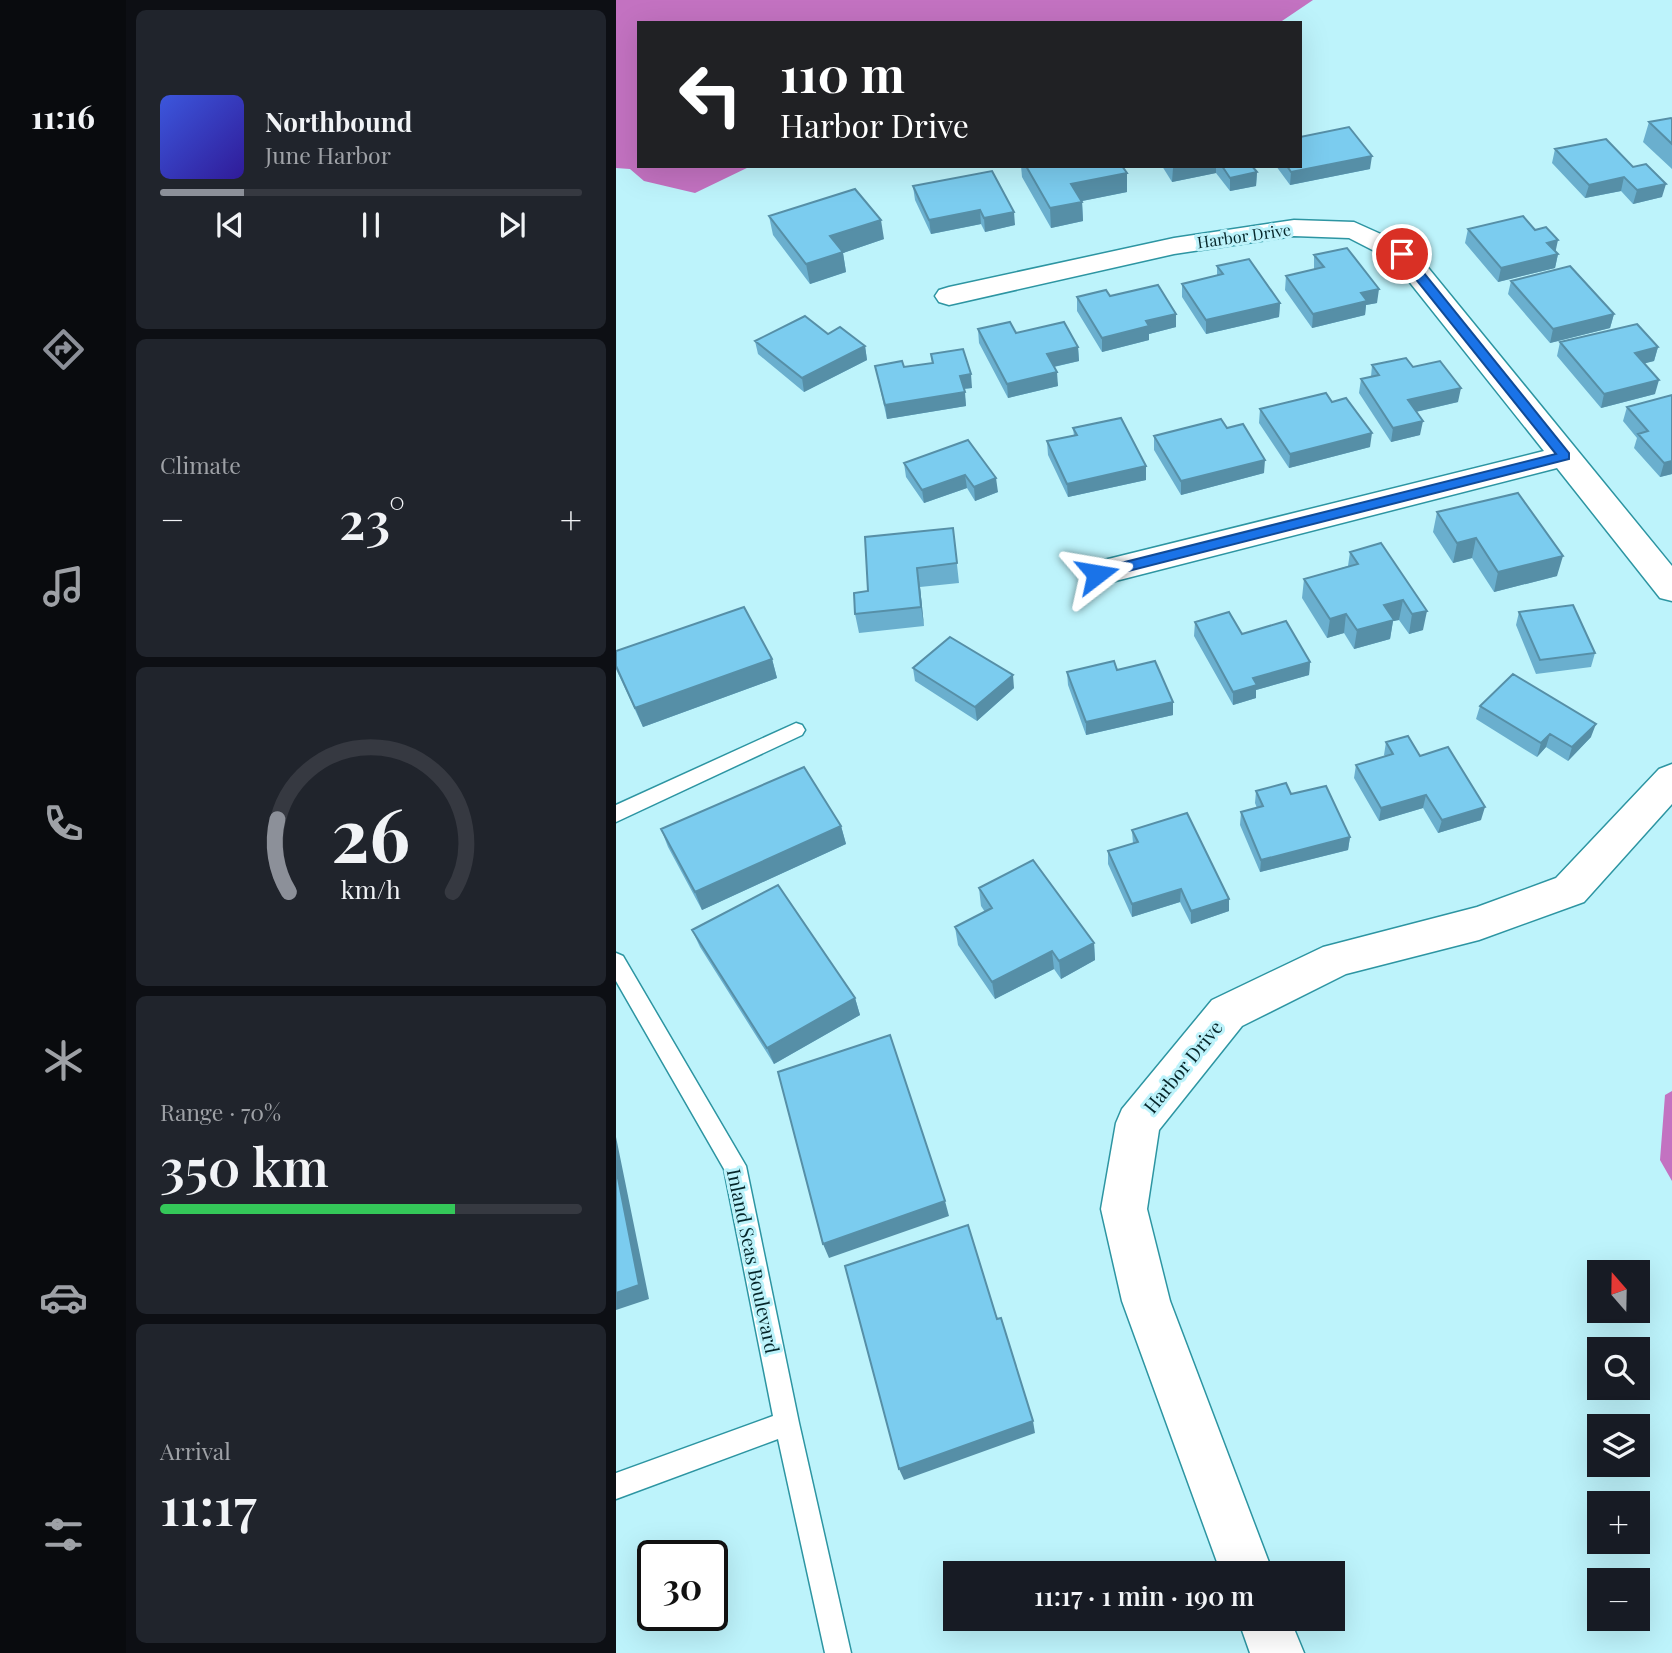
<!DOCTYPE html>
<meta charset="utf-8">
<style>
body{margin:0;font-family:"Playfair Display",serif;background:#20242c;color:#f1f3f6;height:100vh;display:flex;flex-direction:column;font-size:26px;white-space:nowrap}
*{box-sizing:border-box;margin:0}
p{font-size:23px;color:#9ea1a6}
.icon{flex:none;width:38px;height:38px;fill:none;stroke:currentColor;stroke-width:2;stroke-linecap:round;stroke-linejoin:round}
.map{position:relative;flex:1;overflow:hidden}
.panel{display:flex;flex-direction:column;gap:10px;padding:10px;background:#0d0f14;width:490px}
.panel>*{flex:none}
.top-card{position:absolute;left:21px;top:21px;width:665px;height:147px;border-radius:0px;box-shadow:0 7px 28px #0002;background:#202124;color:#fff;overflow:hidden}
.needle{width:46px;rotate:340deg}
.tools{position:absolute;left:971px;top:1260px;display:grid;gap:14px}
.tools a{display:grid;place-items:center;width:63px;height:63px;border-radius:0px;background:#171b24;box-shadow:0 7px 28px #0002;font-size:35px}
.speed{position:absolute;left:21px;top:1540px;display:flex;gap:14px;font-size:35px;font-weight:700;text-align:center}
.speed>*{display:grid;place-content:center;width:91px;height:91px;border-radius:50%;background:#171b24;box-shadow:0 7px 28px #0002;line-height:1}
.speed .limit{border:4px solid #111;border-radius:10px;background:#fff;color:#111}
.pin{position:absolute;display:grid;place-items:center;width:60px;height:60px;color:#fff;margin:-30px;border:4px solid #fff;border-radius:50%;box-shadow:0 2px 7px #0007}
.me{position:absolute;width:77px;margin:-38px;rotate:76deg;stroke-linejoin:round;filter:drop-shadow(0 0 5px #0008)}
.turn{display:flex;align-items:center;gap:24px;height:147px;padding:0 28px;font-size:32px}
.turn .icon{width:91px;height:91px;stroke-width:2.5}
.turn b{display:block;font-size:49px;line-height:60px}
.big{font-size:52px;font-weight:600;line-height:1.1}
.panel .card{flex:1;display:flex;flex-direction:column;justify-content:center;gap:10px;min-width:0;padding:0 24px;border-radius:10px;background:#20242c}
.panel .dial{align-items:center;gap:0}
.dial svg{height:182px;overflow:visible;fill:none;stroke:#363941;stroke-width:7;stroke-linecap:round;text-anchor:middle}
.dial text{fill:#f1f3f6;stroke:none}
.song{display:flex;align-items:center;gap:21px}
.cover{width:84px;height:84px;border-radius:10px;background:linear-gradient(135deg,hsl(230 70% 55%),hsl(250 70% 35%))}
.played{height:7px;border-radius:4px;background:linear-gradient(90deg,#8c9099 20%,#363941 20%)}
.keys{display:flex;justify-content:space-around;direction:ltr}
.heat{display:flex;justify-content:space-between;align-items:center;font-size:38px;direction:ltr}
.charge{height:10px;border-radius:5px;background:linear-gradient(90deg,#34c759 70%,#363941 0)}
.trip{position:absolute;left:327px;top:1561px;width:402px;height:70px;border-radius:0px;background:#171b24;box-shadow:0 7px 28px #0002;font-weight:600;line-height:70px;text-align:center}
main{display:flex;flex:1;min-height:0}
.dock{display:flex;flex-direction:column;width:126px;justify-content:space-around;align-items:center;background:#090b0e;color:#9ea1a6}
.dock .icon{width:49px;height:49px}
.dock .selected{color:#8c9099}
.dock b{font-size:32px;color:#f1f3f6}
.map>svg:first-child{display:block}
.water{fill:#c372c1}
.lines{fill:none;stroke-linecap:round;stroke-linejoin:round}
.lane-casing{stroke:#2d95a2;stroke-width:3}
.street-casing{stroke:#2d95a2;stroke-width:3}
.lane{fill:#fff;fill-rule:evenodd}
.street{fill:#fff;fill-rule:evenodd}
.wall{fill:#6aafce}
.shaded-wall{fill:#568fa7}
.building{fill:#7bccef;stroke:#568fa7;stroke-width:2}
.route{fill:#1a73e8;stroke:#114b97;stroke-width:2}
.labels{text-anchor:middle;stroke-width:6;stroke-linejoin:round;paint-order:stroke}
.far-street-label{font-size:16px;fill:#06262a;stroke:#bdf3fb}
.street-label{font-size:19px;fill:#06262a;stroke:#bdf3fb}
</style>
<main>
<nav class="dock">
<b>11:16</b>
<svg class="icon selected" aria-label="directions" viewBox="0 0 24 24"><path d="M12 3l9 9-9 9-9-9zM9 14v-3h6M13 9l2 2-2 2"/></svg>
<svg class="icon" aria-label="music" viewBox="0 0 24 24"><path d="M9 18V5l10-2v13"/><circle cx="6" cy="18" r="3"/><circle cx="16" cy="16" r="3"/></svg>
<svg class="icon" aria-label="phone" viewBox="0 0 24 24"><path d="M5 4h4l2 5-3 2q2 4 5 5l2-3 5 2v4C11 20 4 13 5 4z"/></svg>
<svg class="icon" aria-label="climate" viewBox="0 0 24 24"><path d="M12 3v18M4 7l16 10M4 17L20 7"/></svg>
<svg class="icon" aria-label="car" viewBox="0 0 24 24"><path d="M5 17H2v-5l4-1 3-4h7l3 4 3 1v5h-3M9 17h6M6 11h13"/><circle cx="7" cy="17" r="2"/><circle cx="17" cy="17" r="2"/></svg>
<svg class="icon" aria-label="filters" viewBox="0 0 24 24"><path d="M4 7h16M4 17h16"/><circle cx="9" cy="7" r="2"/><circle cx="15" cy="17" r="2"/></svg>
</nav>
<section class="panel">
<div class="card">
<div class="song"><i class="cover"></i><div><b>Northbound</b><p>June Harbor</p></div></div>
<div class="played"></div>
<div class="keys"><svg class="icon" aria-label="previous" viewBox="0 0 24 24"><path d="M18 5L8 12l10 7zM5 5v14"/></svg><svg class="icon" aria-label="pause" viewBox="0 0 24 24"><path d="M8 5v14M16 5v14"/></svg><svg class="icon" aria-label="next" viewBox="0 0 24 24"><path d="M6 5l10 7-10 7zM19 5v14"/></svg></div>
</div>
<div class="card"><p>Climate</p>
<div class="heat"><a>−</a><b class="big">23°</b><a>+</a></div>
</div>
<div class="card dial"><svg viewBox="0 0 100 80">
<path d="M14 69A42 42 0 1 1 86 69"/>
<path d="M14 69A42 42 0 0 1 9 37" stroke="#8c9099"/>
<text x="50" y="56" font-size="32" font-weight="700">26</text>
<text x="50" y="72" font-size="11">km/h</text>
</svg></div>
<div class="card"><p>Range · 70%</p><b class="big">350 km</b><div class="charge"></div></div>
<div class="card"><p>Arrival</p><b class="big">11:17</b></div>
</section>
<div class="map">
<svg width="1056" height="1653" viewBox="0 0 1056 1653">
<rect width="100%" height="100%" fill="#bdf3fb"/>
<!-- water -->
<path class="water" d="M0 0H697L663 23H23V166H135L79 193 28 181 14 169 0 168Z
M1056 1091V1181L1044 1160 1049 1095Z"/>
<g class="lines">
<defs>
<path id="lane" d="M180 723 186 725 189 730 186 735 0 822V805Z
M0 953 7 956 130 1166 183 1423 235 1653H209L162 1439 0 1499V1473L157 1416 108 1169 0 981Z"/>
<path id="street" d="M678 220 738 222 796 248 1056 566V601L1044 598 941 468 480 586 468 582 463 574 468 566 480 562 928 451 776 260 733 238 678 236 558 254 333 305 323 302 319 296 323 290 333 287 558 238Z
M1056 764V804L968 902 863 940 730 974 626 1026 543 1130 531 1209 554 1301 657 1573H605L506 1301 485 1209 500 1123 506 1109 596 1000 707 947 861 907 940 878 1043 769Z
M622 1619H674L688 1653H634Z"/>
</defs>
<!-- lane casing -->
<use href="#lane" class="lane-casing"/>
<!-- street casing -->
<use href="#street" class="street-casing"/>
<!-- lane -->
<use href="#lane" class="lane"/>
<!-- street -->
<use href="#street" class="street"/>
</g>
<!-- wall -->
<path class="wall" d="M1056 119V169L1027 142 1033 122Z
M990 139 1046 197 1017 204 1005 191 969 198 936 163 939 149Z
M405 166H506L511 192 466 201 467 221 435 228 406 177Z
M546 166H636L641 172 640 186 614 191 600 173 556 182Z
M660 166H684L754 169 674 185Z
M376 171 399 225 369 232 365 224 315 234 299 200 297 186Z
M153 216 268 239 227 253 230 272 194 284 157 235Z
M852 229 940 252 942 254 939 268 882 282 849 243Z
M698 255 761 303 750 305 749 315 696 328 669 290 670 276 698 270Z
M601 266 664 303 663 317 590 334 566 297V284L601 276Z
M895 281 998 314 994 328 934 343 892 294Z
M494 296 560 314V327L533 334V340L486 352 461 311V297Z
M362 329 400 333 462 347 463 361 438 367 442 386 392 398 363 343Z
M212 334 249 346 251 360 188 392 142 354 139 341Z
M944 342 1042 347 1038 361 1028 363 1039 394 985 408 941 356Z
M315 354 356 388 348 389 350 406 271 419 259 366 288 367 316 363Z
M756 365 797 367 842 402 800 412 804 435 775 442 743 393 745 379 755 377Z
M1056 395V474L1044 477 1018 448 1021 438 1007 421 1011 407Z
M716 402 754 447 673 468 643 423 644 409Z
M457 428 530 480 452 497 432 455 431 441 458 436Z
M611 428 648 473 565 495 538 450V436Z
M352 440 382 492 359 501 351 488 308 503 290 477 288 463Z
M821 512 941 576 878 592 856 558 837 563 817 532Z
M337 528 343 583 304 587 308 626 243 633 239 614 252 591Z
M765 543 807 630 793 634 783 620 777 621 774 639 738 649 728 633 711 638 686 598 688 579 732 566 734 552Z
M903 612 979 653 975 667 920 674 900 625Z
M579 622 626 634 694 662 693 675 640 690V698L617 705 578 636Z
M0 651 156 659 161 678 27 727 0 669Z
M297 668 398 688 361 721 299 681Z
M501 670 557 702V715L470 735 452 685 451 672Z
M864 706 975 737 952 761 930 747 921 757 860 719Z
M770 742 804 756 865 820 822 833 807 808 763 821 738 778 740 765 769 756 768 755Z
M640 791 675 794 734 837 732 850 644 872 624 825 625 812 641 808 639 803Z
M225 826 230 844 86 910 52 847 45 829Z
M516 830 613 911 575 924 564 902 516 917 492 864V851L517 844Z
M363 888 478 943 479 960 445 979 438 969 379 999 342 945 339 927 369 912 365 906Z
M76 930 239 998 244 1015 158 1064 84 947Z"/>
<!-- shaded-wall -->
<path class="shaded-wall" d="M756 156 754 169 674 185 675 172Z
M566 166H600V173L556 182 557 168Z
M641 172 640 186 614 191V178Z
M511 173V192L456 203 455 184Z
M1008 177 1005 191 969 198 973 185Z
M1050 184 1046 197 1017 204 1021 190Z
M466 202 467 221 435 228 434 208Z
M364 210 365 224 315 234 313 220Z
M398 212 399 225 369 232 368 218Z
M265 220 268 239 227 253 230 272 194 284 190 264 214 236Z
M942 240 939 254 931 243Z
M942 254 939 268 882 282 885 268Z
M763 289 761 303 750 305 749 315 696 328 697 314 745 293Z
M664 303 663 317 590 334V320Z
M560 314V327L533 334V340L486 352V338L530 321Z
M998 314 994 328 934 343 937 329Z
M249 346 251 360 188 392 186 378Z
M462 347 463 361 432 368 431 354Z
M1042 347 1038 361 1015 367 1019 353Z
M441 372 442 386 392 398 391 384Z
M355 374 356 388 345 389 344 376Z
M1043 380 1039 394 985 408 988 394Z
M845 388 842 402 790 414 792 400Z
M349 392 350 406 271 419 269 405Z
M807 421 804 435 775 442 777 428Z
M756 433 754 447 673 468 674 454Z
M649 460 648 473 565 495V481Z
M1056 461V474L1044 477 1048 463Z
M530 466V480L452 497 451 484Z
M349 475 351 488 308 503 306 490Z
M380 478 382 492 359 501 358 487Z
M860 538 856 558 837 563 841 543Z
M947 556 941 576 878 592 882 572Z
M301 568 304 587 308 626 305 607Z
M787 600 783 620 777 621 774 639 738 649 741 630 768 605Z
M811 611 807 630 793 634 796 614Z
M730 614 728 633 711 638 714 619Z
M156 659 161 678 27 727 19 708Z
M694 662 693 675 640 690V698L617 705V692L637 678Z
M397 675 398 688 361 721 359 707Z
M557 702V715L470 735V722Z
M980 724 975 737 952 761 956 747Z
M934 734 930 747 921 757 925 743Z
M810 795 807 808 763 821 765 808Z
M869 807 865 820 822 833 826 820Z
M225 826 230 844 86 910 79 892Z
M734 837 732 850 644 872 645 860Z
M565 889 564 902 516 917V904Z
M613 899V911L575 924V911Z
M478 943 479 960 445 979 443 961Z
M436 951 438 969 379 999 376 982Z
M239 998 244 1015 158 1064 151 1048Z
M0 1137 33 1299 0 1310Z
M329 1201 333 1216 213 1258 207 1244Z
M417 1421 419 1433 288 1480 283 1469Z"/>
<!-- building -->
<path class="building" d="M1055 118 1056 119V144L1033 122Z
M733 127 756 156 675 172 671 166H684V137Z
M990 139 1017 167 1030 164 1050 184 1021 190 1008 177 973 185 939 149Z
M410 166H506L511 173 455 184 466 202 434 208Z
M606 166H636L641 172 614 178Z
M376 171 398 212 368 218 364 210 313 220 297 186Z
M239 189 265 220 214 236 227 252 190 264 153 216Z
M907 216 919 230 930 227 942 240 931 243 942 254 885 268 852 229Z
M731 248 763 289 745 293 751 301 697 314 670 276 708 267 698 255Z
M633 259 664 303 590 320 566 284 607 274 601 266Z
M954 266 998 314 937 329 895 281Z
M542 285 560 314 530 321 533 326 486 338 461 297 490 290 494 296Z
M189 316 212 334 224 327 249 346 186 378 139 341Z
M394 322 400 333 448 322 462 347 431 354 441 372 391 384 362 329Z
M1021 324 1042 347 1019 353 1043 380 988 394 944 342Z
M347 349 355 374 344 376 349 392 269 405 259 366 286 361 288 367 317 363 315 354Z
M790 358 797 367 824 361 845 388 792 400 807 421 777 428 745 379 763 375 756 365Z
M710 393 716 402 730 398 756 433 674 454 644 409Z
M1056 395V461L1048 463 1022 434 1032 431 1011 407Z
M505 418 530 466 451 484 431 441 461 435 457 428Z
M605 419 611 428 627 424 649 460 565 481 538 436Z
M352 440 380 478 358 487 349 475 306 490 288 463Z
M902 493 947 556 882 572 860 538 841 543 821 512Z
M337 528 341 563 301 568 305 607 239 614 238 593 252 591 249 537Z
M765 543 811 611 796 614 787 600 768 605 778 620 741 630 730 614 714 619 688 579 742 564 734 552Z
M957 605 979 653 924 660 903 612Z
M128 607 156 659 19 708 0 666V651Z
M613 612 626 634 670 621 694 662 637 678 641 685 617 692 579 622Z
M334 637 397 675 359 707 297 668Z
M498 661 501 670 539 661 557 702 470 722 451 672Z
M897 674 980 724 956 747 934 734 925 743 864 706Z
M792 736 804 756 832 747 869 807 826 820 810 795 765 808 740 765 777 754 770 742Z
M188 767 225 826 79 892 45 829Z
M670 783 675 794 710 786 734 837 645 860 625 812 647 806 640 791Z
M571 813 613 899 575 911 565 889 516 904 492 851 522 842 516 830Z
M417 860 478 943 443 961 436 951 376 982 339 927 376 908 363 888Z
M162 885 239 998 151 1048 76 930Z
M274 1035 329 1201 207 1244 162 1072Z
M0 1168 23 1285 0 1293Z
M352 1225 381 1319 385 1318 417 1421 283 1469 229 1266Z"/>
<!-- route -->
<path class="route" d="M782 252H791L953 453V459L481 579 476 577 474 574 481 569 940 454 782 257Z"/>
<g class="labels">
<!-- far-street labels -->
<g class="far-street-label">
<text transform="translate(628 236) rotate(-8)" y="6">Harbor Drive</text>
</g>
<!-- street labels -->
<g class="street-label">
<text transform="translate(567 1067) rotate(-51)" y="7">Harbor Drive</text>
<text transform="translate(137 1261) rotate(78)" y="7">Inland Seas Boulevard</text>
</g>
</g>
</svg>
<div class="tools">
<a><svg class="needle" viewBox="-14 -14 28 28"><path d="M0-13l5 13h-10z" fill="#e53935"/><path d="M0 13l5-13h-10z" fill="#9ea1a6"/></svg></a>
<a><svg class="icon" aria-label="search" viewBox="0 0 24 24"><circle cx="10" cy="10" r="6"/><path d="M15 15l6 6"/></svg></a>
<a><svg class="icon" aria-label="layers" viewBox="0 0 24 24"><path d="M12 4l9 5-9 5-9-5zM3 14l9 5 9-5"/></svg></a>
<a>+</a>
<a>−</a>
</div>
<div class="speed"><div class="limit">30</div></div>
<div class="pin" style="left:786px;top:254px;background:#d93025"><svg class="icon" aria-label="arrive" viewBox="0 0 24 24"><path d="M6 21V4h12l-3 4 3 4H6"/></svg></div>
<svg class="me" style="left:481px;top:574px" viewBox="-20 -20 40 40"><path d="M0-17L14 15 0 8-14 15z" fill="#1a73e8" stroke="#fff" stroke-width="4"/></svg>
<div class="trip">11:17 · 1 min · 190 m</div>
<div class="top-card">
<div class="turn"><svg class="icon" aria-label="left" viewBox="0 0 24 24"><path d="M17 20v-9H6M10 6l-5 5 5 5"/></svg><div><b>110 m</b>Harbor Drive</div></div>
</div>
</div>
</main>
